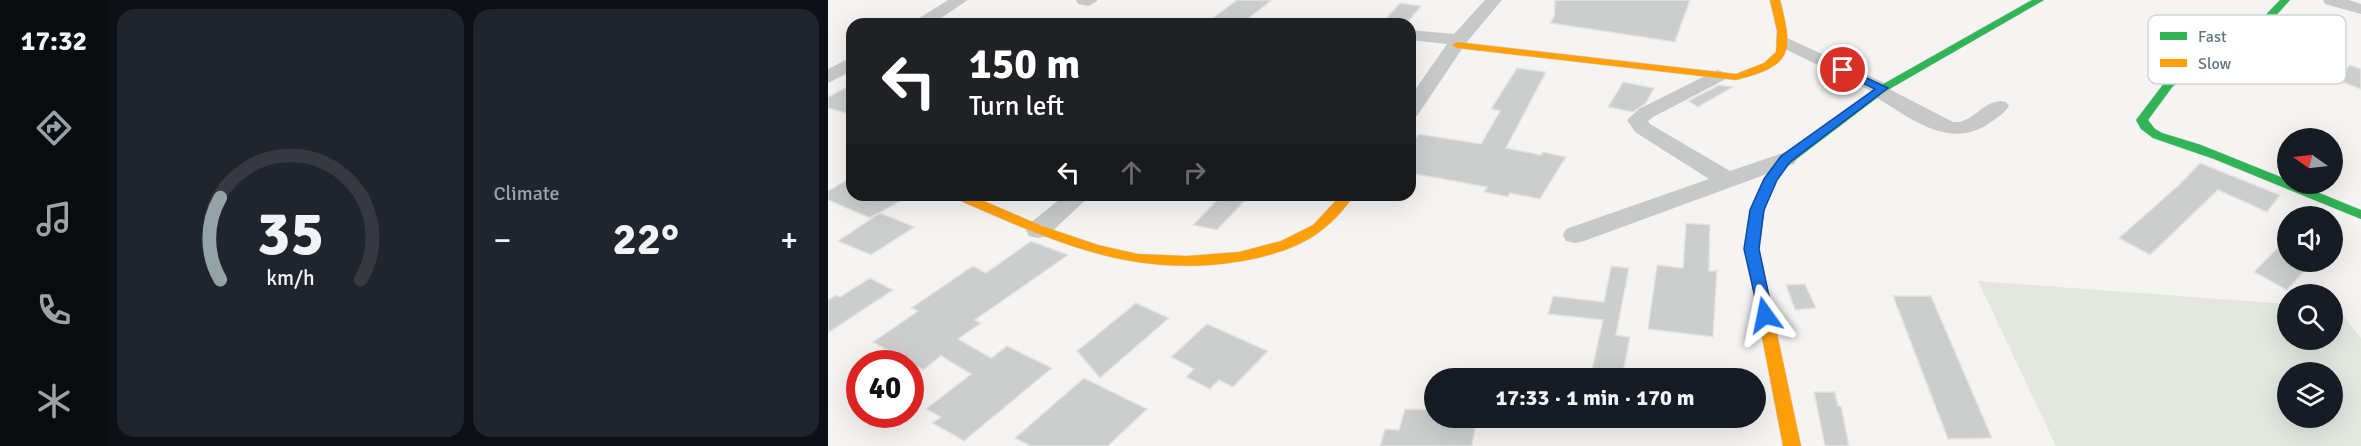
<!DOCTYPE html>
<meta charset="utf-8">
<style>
body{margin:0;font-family:Signika,sans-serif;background:#20242c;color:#f1f3f6;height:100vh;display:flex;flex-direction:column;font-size:22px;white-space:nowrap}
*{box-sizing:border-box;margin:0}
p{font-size:20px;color:#9ea1a6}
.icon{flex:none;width:33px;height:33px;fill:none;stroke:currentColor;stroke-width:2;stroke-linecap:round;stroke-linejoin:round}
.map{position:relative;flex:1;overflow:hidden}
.panel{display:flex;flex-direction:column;gap:9px;padding:9px;background:#0d0f14;width:720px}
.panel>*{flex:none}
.hud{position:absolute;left:18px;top:18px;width:570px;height:183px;border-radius:18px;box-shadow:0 6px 24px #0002;background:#202124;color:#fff;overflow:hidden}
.needle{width:39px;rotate:284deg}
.controls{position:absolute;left:1449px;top:128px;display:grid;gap:12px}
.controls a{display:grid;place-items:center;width:66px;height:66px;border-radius:50%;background:#171b24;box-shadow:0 6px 24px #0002;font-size:30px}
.speed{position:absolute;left:18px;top:350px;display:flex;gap:12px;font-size:30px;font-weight:700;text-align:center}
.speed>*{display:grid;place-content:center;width:78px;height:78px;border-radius:50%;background:#171b24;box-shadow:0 6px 24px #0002;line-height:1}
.speed .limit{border:9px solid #d22;background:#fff;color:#111}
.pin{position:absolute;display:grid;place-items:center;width:51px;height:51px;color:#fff;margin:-26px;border:3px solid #fff;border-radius:50%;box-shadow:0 2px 6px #0007}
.me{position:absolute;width:66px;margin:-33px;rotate:348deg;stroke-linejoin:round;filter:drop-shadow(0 0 4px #0008)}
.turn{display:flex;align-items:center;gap:21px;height:126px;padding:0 24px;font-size:27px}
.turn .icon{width:78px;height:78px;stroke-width:2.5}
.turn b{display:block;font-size:42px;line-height:51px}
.lanes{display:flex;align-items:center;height:57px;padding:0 24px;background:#0003;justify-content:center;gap:30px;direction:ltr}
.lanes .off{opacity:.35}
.big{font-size:45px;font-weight:700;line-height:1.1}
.panel .tile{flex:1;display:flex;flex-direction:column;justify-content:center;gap:9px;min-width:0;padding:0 21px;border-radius:18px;background:#20242c}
.panel .dial{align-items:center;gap:0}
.dial svg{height:156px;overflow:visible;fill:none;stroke:#363941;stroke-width:7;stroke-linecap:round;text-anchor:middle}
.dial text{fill:#f1f3f6;stroke:none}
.heat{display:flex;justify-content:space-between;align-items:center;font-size:33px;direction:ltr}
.panel .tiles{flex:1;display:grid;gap:9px;grid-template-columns:repeat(2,1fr)}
.trip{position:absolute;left:596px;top:368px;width:342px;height:60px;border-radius:30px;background:#171b24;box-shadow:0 6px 24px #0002;font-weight:700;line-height:60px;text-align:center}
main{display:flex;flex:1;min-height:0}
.menu{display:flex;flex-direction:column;width:108px;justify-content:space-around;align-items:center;background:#090b0e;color:#9ea1a6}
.menu .icon{width:42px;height:42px}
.menu .on{color:#94a3a7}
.menu b{font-size:27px;color:#f1f3f6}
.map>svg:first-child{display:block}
.green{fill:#e4e6e0;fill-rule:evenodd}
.building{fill:#cccece;stroke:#e4e4e3;stroke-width:1.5}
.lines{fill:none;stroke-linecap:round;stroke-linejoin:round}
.fast-casing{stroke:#d0d1d1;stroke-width:1}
.slow-casing{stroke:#d0d1d1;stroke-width:1}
.street{fill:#c7c9c9;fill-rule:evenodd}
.fast{fill:#30b455;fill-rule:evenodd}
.slow{fill:#ff9f0a;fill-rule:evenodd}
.route{fill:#1a73e8;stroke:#114b97;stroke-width:1.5}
.key{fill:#fff;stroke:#cfd6d8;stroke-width:1.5}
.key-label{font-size:16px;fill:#60777e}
</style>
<main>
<nav class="menu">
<b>17:32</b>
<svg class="icon on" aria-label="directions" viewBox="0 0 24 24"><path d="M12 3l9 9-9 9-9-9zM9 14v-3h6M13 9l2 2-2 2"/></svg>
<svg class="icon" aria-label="music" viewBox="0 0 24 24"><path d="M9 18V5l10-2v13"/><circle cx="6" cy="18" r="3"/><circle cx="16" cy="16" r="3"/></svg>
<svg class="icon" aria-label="phone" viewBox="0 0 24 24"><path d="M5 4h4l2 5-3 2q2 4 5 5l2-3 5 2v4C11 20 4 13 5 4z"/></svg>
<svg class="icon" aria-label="climate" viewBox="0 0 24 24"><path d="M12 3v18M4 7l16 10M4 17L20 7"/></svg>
</nav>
<section class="panel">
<div class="tiles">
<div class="tile dial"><svg viewBox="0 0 100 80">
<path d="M14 69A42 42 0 1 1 86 69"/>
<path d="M14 69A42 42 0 0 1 14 27" stroke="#94a3a7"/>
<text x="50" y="56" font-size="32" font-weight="700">35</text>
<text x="50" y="72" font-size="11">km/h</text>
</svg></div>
<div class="tile"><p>Climate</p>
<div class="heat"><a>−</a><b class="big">22°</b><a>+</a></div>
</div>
</div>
</section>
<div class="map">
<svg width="1533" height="446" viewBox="0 0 1533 446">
<rect width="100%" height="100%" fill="#f5f4f3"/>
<!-- green -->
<path class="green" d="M1150 281 1459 304 1460 339H1504L1505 307H1508L1533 338V446H1228ZM1460 372H1504V417H1460Z"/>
<!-- building -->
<path class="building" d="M409 0H444L413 24H377Z
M727 0H862L847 42 722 23 726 17Z
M572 3 593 6 578 24H553Z
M1522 65 1533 69V89L1508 80Z
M689 68 718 72 678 148 713 155 715 152 738 157 712 199 682 193 680 197 656 192 659 187 582 173V146L591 134 653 144 672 111 663 109Z
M795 82 826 88 818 103 805 112 780 107Z
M24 84V115L0 108V97Z
M891 85 905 87 870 107 860 101Z
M1372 163 1452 195 1439 212 1390 190 1322 255 1291 238 1353 183Z
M24 177V195H83L42 218 0 200V191Z
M394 195H422L389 230 365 225Z
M52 213 87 227 43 255 10 241Z
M858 223 882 225 881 271H889L885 337 820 329 829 265 855 268Z
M1460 237V261H1485L1459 290 1426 272Z
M203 241 240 255 147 320 153 323 130 339 163 358 179 346 224 368 136 441 104 423 113 417 98 409 143 374 113 356 95 370 82 363H50L64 353 45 342 90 311 83 308 145 266 158 273Z
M783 266 801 268 788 335 802 337 794 378H762L775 320 720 314 725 296 776 302Z
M42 278 65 290 0 333V300L8 295 12 297Z
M977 284 988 308 967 310 958 285Z
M1065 296H1103L1164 438 1120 439Z
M308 303 341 318 272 378 249 351Z
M379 324 440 351 405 387 391 380 382 389 358 377 366 369 343 357Z
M256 378 319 409 280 446H202L187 438Z
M986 392H1007L1010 406H1013L1021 446H997Z
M577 409 606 410V417H649L644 446H552L557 429 571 430Z"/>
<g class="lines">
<defs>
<path id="fast" d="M1204 0H1216L1058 91 958 167 954 168 948 164 1050 87Z
M1452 0H1462L1422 44 1345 86 1320 120 1327 129 1334 133 1373 145 1460 180V183H1467L1533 210V219L1386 159 1325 138 1313 129 1308 120 1337 82 1414 40Z"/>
<path id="slow" d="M942 0H952C966 53 964 66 908 80L629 48 624 45 629 42 908 74 936 63 948 52 949 31Z
M954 160 960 164 948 180 936 210 931 249 973 446H955L917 249 922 210 936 179 950 161Z
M125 195H142L214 226 270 245 310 254 359 256 411 252 453 241 485 225 513 195H526C500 234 470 249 425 259 310 282 229 243 126 198Z"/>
</defs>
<!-- fast casing -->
<use href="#fast" class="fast-casing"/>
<!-- slow casing -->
<use href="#slow" class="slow-casing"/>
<!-- street -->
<path class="street" d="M120 0H140L104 24H82Z
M248 0H269V1L261 6 250 4Z
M657 0H674L638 43 589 116 582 118V97L619 44 582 40V30L626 34Z
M1495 0H1521L1533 4V14L1497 4Z
M468 19 480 20 483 24H459L462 20Z
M957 37 1061 85 1063 90 1125 122C1146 124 1157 96 1178 102L1181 106C1176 114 1167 119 1160 124 1119 151 1079 115 1044 95L1041 90 951 46 948 42 951 38Z
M24 57V71L0 83V69Z
M889 70 896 72 899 76 896 80 825 117 820 121 822 124 902 171 958 152 966 154 969 159 966 164 756 241 747 243 738 241 735 235 738 229 881 179 807 132 799 120 811 109Z
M237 195H263L219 236 210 238 201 236 198 230 201 224Z"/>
<!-- fast -->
<use href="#fast" class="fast"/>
<!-- slow -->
<use href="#slow" class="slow"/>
</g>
<!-- route -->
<path class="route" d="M1015 67 1060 88 962 162 949 180 936 210 931 249 945 315 943 319H932L916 249 922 210 936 179 953 156 1047 89 1012 72V68Z"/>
<!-- legend -->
<rect x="1320" y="15" width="198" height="69" rx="9" class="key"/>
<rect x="1332" y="32" width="27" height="8" fill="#30b455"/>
<rect x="1332" y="59" width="27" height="8" fill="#ff9f0a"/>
<g class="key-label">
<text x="1370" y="42">Fast</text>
<text x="1370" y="69">Slow</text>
</g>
</svg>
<div class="controls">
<a><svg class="needle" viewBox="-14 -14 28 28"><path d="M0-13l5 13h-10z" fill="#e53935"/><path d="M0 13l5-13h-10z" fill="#9ea1a6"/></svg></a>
<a><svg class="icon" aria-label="sound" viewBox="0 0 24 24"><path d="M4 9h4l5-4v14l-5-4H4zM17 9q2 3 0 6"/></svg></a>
<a><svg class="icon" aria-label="search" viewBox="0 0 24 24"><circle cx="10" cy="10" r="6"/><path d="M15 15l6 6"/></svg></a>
<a><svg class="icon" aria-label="layers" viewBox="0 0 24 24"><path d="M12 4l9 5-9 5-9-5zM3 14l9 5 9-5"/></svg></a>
</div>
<div class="speed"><div class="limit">40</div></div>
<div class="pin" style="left:1015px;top:70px;background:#d93025"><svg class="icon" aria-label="arrive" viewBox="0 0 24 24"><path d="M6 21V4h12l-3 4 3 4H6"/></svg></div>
<svg class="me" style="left:937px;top:315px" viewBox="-20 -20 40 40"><path d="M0-17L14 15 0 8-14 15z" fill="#1a73e8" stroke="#fff" stroke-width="4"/></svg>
<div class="trip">17:33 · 1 min · 170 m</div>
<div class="hud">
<div class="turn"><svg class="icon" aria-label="left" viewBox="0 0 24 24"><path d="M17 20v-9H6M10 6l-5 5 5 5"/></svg><div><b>150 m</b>Turn left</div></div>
<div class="lanes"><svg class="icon" aria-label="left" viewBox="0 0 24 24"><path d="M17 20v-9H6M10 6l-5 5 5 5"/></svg><svg class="icon off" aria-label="ahead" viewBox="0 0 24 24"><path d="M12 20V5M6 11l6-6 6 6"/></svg><svg class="icon off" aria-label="right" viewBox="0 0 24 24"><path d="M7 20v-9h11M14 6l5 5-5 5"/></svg></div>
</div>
</div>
</main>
